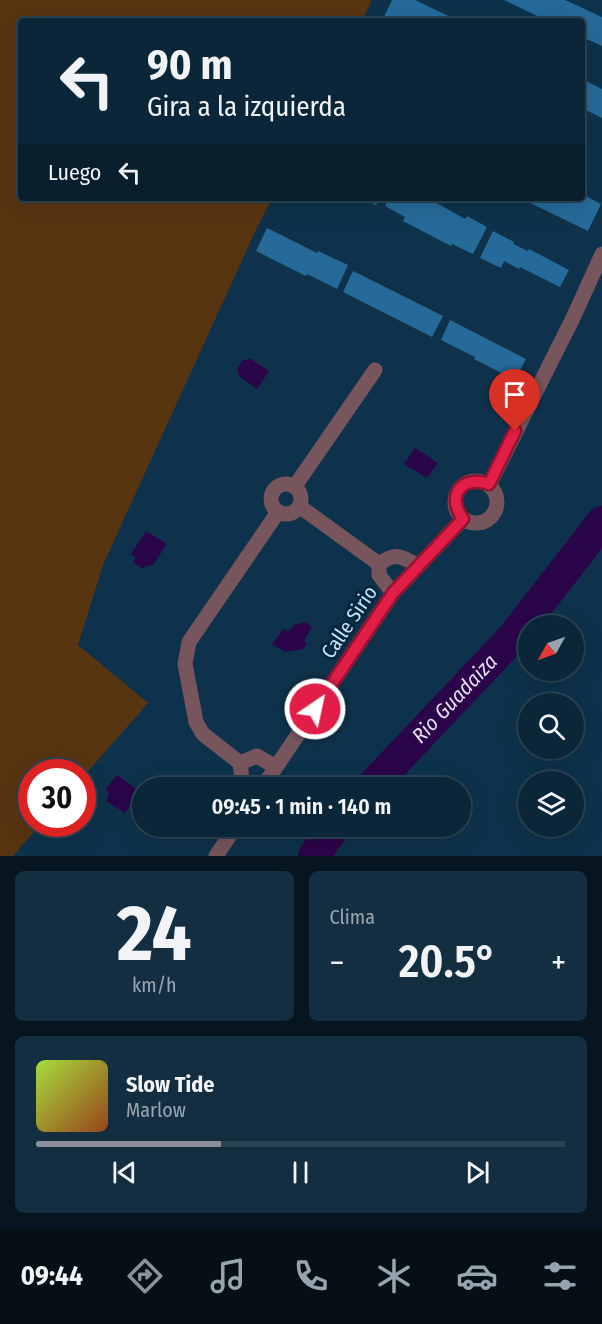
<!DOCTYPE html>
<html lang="es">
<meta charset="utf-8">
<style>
body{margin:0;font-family:"Fira Sans Condensed",sans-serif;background:#132e40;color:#f1f3f6;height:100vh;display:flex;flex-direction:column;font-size:22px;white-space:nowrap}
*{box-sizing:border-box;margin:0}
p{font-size:20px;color:#99a5ae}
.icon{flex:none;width:33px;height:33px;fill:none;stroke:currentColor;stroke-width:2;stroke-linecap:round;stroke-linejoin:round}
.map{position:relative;height:856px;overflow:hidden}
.details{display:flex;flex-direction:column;gap:15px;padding:15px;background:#06151f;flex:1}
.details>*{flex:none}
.guide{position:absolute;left:18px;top:18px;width:567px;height:183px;border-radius:6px;box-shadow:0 6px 24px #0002,0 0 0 2px #2a4353;background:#0a2638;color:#f1f3f6;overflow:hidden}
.needle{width:39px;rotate:230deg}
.fabs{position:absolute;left:518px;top:615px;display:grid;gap:12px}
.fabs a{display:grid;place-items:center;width:66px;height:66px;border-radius:50%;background:#0a2638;box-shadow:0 6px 24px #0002,0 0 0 2px #2a4353;font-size:30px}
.speed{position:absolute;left:18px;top:759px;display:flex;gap:12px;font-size:30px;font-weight:700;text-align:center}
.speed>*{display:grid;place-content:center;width:78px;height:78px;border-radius:50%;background:#0a2638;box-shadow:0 6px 24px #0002,0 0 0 2px #2a4353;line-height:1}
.speed .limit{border:9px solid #d22;background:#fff;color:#111}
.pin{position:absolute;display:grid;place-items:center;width:51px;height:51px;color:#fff;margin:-62px -26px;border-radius:50% 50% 50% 0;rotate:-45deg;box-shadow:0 0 6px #0007}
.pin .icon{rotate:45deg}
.me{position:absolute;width:66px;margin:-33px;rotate:34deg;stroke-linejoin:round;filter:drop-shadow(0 0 4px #0008)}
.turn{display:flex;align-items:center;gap:21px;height:126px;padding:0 30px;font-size:27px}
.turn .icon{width:78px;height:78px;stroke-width:2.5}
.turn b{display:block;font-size:42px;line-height:51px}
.then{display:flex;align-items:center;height:57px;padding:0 30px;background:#0003;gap:12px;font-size:22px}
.big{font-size:45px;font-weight:600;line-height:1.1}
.details .card{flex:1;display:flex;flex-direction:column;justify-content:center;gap:9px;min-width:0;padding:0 21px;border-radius:9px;background:#132e40}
.details .dial{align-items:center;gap:0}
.dial b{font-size:78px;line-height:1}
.song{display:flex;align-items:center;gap:18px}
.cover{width:72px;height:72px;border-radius:9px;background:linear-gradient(135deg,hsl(80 70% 55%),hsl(20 70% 35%))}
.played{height:6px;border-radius:3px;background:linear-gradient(90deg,#8c9099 35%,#2a4353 35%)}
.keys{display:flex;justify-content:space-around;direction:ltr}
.heat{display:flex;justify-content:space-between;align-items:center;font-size:33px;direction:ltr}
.details .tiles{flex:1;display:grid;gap:15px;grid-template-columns:1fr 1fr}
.card:last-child{grid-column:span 2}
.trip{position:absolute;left:132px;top:777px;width:339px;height:60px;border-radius:30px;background:#0a2638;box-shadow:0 6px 24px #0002,0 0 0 2px #2a4353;font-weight:600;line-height:60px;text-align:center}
.dock{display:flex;height:96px;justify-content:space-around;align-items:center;background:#040f16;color:#99a5ae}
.dock .icon{width:42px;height:42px}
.dock .selected{color:#8c9099}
.dock b{font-size:27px;color:#f1f3f6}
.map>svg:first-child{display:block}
.green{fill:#583511}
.water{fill:#2b054a}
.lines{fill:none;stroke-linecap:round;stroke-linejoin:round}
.river{stroke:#2b054a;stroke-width:32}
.building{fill:#266a99}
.minor{stroke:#77555d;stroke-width:15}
.route-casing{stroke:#92132f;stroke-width:15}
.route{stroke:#e11d48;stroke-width:10}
.labels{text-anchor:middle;stroke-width:6;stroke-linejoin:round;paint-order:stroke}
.street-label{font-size:20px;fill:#cae4fa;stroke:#032840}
.water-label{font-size:21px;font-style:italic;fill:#e6def2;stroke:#032840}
</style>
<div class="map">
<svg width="602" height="856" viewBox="0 0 602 856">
<rect width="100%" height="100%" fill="#0e324b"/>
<!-- green -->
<path class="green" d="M0 0H372L362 21H21V198H272L254 234 103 565 78 645 148 703 83 777 82 772H32V824H41L13 856H0Z"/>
<!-- water -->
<path class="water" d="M251 359 269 371 257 389 239 376 237 368 243 360Z
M415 448 438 463 427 478 404 464Z
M146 531 167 544 153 565 145 566 143 569 133 562 136 557 131 554Z
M305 622 312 627 304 640 307 643 303 649 285 652 272 644 283 629 289 631 294 625Z
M117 775 139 791 125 813 106 801 109 793 105 790Z"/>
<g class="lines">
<!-- river -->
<g class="river">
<path id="s1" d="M370 788 513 637 602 522"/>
<path d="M314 856 335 826"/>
</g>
</g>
<!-- building -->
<path class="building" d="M392 0H415L459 21H382Z
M504 0H565L602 17V46L582 37V21H548Z
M582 79 602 89V118L582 108Z
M582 194 601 204 588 231 520 198H582Z
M362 198H380L376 205Z
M389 198H428L465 219 467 216 487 227 473 254 452 244 451 246 403 221 405 217 385 206Z
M267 228 317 253 318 251 348 265 337 289 307 274 306 276 256 251Z
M493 231 514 242 513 244 528 251 529 249 569 270 560 287 520 267 519 269 504 261 501 268 480 258Z
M353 271 443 316 432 337 343 292Z
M450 320 526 359 515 380 474 359 475 357 441 340Z"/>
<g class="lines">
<!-- minor -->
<path class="minor" d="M455 502a21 21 0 1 1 42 0a21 21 0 1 1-42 0Z
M271 499a15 15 0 1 1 30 0a15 15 0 1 1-30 0Z
M489 485 573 318 602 254
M295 486 375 370
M299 506 379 564
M393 593 379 575V564C397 551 401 557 419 566
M240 763 203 734 196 722 185 664 189 642 278 512
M251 788 242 778 240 763 257 756 276 767
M262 788 393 593 463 519
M216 856 236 826"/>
</g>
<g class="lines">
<defs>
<path id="route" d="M315 709 393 593 463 519C446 496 461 475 489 484L515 431"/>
</defs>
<!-- route casing -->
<use href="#route" class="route-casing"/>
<!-- route -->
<use href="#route" class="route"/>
</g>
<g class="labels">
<!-- street labels -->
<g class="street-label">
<text transform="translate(349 622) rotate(-56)" y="7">Calle Sirio</text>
</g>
<!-- water labels -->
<g class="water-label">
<text dy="7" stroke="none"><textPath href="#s1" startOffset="123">Rio Guadaiza</textPath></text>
</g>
</g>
</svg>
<div class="fabs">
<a><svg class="needle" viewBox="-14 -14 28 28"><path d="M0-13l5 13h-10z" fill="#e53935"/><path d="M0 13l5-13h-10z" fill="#99a5ae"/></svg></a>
<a><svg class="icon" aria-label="search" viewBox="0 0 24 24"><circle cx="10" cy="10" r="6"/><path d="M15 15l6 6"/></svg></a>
<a><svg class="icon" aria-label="layers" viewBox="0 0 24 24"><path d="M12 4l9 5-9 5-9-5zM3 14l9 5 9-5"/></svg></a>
</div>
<div class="speed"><div class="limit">30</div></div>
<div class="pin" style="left:515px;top:431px;background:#d93025"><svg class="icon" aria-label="arrive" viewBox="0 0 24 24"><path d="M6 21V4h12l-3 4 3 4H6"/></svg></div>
<svg class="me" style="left:315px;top:709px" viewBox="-20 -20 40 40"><circle r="17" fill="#e11d48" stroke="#fff" stroke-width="3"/><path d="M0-11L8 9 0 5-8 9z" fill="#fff"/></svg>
<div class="trip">09:45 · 1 min · 140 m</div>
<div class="guide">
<div class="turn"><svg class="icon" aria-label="left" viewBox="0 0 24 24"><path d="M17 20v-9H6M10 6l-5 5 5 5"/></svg><div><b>90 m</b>Gira a la izquierda</div></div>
<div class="then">Luego<svg class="icon" aria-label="left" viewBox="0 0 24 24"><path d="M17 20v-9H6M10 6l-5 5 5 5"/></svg></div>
</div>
</div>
<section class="details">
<div class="tiles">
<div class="card dial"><b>24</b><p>km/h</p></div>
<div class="card"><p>Clima</p>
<div class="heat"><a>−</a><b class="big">20.5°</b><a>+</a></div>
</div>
<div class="card">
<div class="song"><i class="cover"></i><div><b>Slow Tide</b><p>Marlow</p></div></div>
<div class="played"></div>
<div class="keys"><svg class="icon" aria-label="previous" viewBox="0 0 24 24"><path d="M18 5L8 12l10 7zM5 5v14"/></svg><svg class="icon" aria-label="pause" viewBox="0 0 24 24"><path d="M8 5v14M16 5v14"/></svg><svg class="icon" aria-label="next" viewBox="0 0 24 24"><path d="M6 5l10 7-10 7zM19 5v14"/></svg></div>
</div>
</div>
</section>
<nav class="dock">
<b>09:44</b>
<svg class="icon selected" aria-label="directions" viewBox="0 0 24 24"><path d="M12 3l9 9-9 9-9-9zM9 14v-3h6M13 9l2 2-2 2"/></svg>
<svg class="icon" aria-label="music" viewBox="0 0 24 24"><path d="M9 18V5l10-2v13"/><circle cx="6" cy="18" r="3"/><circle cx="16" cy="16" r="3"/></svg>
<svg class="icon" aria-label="phone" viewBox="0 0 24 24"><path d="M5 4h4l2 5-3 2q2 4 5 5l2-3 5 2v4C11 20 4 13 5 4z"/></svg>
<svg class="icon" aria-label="climate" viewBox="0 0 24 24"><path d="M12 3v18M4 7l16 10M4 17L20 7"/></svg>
<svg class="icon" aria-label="car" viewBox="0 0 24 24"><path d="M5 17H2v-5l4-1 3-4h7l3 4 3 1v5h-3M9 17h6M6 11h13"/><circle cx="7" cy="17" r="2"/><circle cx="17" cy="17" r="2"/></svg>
<svg class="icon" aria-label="filters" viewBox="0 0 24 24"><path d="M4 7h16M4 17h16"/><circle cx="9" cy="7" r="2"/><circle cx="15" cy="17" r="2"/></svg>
</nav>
